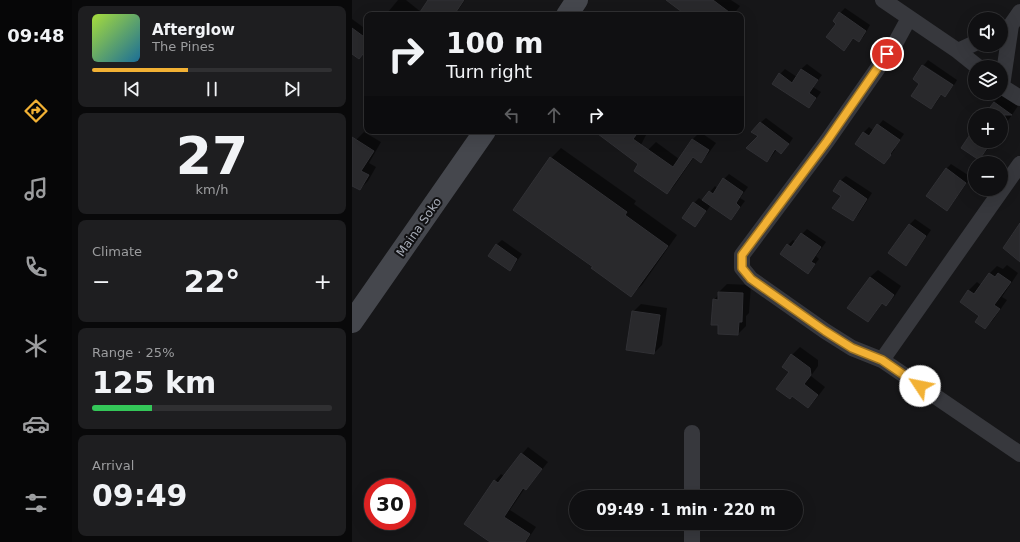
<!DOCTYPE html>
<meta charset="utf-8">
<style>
body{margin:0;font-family:"DejaVu Sans",sans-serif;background:#1e1e20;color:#f1f3f6;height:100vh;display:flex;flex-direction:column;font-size:15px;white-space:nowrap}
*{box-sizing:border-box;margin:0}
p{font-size:13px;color:#9c9d9f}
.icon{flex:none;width:22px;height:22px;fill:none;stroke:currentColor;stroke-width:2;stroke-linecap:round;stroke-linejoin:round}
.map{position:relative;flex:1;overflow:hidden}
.details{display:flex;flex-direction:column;gap:6px;padding:6px;background:#09090a;width:280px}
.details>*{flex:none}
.banner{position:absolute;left:12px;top:12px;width:380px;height:122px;border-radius:8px;box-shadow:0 4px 16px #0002,0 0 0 1px #303032;background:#101012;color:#f1f3f6;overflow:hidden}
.tools{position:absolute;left:616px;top:12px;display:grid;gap:8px}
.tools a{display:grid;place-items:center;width:40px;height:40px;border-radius:50%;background:#101012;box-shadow:0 4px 16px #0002,0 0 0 1px #303032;font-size:20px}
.speed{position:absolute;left:12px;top:478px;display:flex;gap:8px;font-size:20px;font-weight:700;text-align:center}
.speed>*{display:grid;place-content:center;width:52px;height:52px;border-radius:50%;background:#101012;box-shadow:0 4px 16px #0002,0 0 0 1px #303032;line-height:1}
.speed .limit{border:6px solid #d22;background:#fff;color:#111}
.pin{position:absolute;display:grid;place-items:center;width:34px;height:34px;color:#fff;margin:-17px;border:2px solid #fff;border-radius:50%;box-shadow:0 1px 4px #0007}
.me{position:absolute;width:44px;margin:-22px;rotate:304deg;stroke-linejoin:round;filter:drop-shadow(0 0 3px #0008)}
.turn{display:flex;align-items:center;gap:14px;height:84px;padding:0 16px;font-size:18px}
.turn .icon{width:52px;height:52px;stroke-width:2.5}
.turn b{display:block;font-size:28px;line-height:34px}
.lanes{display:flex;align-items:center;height:38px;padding:0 16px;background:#0003;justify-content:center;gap:20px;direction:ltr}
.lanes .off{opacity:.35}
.big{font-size:30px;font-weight:700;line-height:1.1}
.details .card{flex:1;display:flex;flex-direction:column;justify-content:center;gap:6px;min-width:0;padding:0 14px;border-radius:8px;background:#1e1e20}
.details .dial{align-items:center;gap:0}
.dial b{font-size:52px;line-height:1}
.song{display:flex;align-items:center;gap:12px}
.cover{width:48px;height:48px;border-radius:6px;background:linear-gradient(135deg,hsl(80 70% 55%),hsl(200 70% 35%))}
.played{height:4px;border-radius:2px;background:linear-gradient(90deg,#f2b134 40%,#303032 40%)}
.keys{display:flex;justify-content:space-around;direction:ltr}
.heat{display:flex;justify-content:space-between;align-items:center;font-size:22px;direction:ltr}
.charge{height:6px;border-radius:3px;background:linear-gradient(90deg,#34c759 25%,#303032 0)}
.trip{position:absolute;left:217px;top:490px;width:234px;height:40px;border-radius:20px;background:#101012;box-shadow:0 4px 16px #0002,0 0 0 1px #303032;font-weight:700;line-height:40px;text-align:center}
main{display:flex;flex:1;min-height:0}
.menu{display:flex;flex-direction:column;width:72px;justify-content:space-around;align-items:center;background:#060607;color:#9c9d9f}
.menu .icon{width:28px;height:28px}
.menu .active{color:#f2b134}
.menu b{font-size:18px;color:#f1f3f6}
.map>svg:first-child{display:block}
.shadow{fill:#0007}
.building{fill:#29292c;stroke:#303034}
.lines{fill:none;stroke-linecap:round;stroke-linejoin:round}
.street{stroke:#37383d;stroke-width:16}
.secondary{stroke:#45474d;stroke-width:22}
.route-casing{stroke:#9d7322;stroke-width:10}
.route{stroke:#f2b134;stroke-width:7}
.labels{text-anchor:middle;stroke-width:4;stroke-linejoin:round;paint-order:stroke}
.street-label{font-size:12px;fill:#a8adb8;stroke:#111113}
</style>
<main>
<nav class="menu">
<b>09:48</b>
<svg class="icon active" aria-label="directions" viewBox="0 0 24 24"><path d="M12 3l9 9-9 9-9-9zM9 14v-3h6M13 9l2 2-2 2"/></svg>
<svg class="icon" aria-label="music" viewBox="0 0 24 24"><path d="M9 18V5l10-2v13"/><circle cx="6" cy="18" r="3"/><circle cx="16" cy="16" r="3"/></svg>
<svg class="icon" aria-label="phone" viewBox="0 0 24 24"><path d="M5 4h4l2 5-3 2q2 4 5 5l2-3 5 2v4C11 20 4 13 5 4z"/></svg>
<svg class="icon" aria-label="climate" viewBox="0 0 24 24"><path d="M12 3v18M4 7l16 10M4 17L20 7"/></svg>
<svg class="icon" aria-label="car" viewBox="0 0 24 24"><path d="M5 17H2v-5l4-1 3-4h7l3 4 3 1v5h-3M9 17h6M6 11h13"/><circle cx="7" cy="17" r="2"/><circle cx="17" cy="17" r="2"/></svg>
<svg class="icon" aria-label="filters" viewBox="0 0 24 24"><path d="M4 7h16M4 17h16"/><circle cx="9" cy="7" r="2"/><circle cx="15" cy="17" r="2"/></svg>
</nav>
<section class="details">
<div class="card">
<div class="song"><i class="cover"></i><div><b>Afterglow</b><p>The Pines</p></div></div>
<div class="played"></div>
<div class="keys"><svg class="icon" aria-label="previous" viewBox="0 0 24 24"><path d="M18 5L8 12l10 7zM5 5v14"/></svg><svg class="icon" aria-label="pause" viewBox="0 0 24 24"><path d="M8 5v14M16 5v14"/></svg><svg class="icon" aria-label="next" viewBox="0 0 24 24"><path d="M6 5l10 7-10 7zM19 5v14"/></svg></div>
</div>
<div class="card dial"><b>27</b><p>km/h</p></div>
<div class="card"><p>Climate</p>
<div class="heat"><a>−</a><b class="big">22°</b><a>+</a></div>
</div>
<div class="card"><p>Range · 25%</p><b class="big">125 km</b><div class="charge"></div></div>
<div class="card"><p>Arrival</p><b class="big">09:49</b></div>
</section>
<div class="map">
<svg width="668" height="542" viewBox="0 0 668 542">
<rect width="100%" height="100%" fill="#161618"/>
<!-- shadow -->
<path class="shadow" d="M46 0H54L69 12 77 0H113L103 15H40L36 12Z
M321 0H379L388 6 381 15H335Z
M493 8 518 25 512 36 507 41 502 38 492 50 488 13Z
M0 19 15 30V49L0 52Z
M576 60 605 80 602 85 572 65Z
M455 64 470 75 461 87 469 92 462 102 457 107 428 74 433 69 445 77 449 69Z
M571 66 601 86 593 95 590 93 584 103 579 108Z
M389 79 392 82 389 87Z
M650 94 666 106 649 131V115H633L642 102Z
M414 118 441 138 435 147 429 152 425 149 420 156 415 161 407 136 408 123Z
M531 120 552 134 542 148 543 149 537 157 532 162 511 133 517 127 522 131Z
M623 129V141H642L634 151 627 159 610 147Z
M244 131H290L294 135 287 149Z
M12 132 29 142 17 163 24 167 16 181 8 189 0 185V146L4 140Z
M348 132 364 143 356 154 349 161 342 157 322 186 315 193 286 162 296 150 304 142 327 159 340 140Z
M209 148 284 201 282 204 325 235 290 285 279 295 242 266 199 158Z
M599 164 619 177 600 204 594 169Z
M377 174 396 187 388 198 393 201 384 213 379 219 359 205 348 220 343 226 342 203 347 198 351 201 358 192 363 186 365 188 372 179Z
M494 176 520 193 506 215 500 220 490 196 488 181Z
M563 219 579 230 559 259 554 264 557 225Z
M455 229 474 242 464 256 467 259 461 267 456 272 436 245 441 240 444 242 450 234Z
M150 240 170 254 163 264 158 269 144 245Z
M655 265 666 273 650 297 655 300 641 320 633 328 629 315 609 302 617 290 625 282 629 285 637 274 645 266 651 269Z
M526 270 549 286 542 297 534 304 531 302 523 313 516 321 518 277Z
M375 284 399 285 397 313 394 316V326L386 334 367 324 362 300 367 294V292Z
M289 304 315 308 310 345 302 353 281 312Z
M448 347 466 360V366L459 376 473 387 464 399 456 407 441 395 438 372 440 355Z
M176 447 196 462 180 482 174 489 173 488 158 510 184 527 174 542H140L143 481 149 474 152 476 170 454Z"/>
<!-- building -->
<path class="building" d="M76 0H112L102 15H66Z
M314 0H361L381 15H334Z
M487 12 514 31 507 42 501 38 492 51 474 37 484 24 481 21Z
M0 28 15 39V49L7 59 0 54Z
M570 65 601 85 593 97 589 94 579 109 559 96 567 84 561 79Z
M449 69 466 80 457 93 464 98 457 108 420 84 427 73 440 83Z
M642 102 660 115H632Z
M408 122 437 144 429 154 423 149 415 162 394 148 406 136 399 132Z
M525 124 548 140 538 154 539 155 532 164 503 144 511 132 517 136Z
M623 127V141H640L627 160 609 148Z
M242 131H287L281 139 321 167 340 139 357 150 349 163 341 157 315 194 282 171 286 164Z
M0 137 22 151 9 171 17 175 8 190 0 186Z
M198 157 275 212 273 215 316 246 279 297 239 268 241 267 161 210Z
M594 168 614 183 595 211 574 196Z
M371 178 391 192 384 203 388 207 379 220 350 200 357 191 361 194Z
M488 180 515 199 501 221 480 208 489 196 481 191Z
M341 202 354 211 343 227 330 218Z
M668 223V262L651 248Z
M557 224 574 236 554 266 536 253Z
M449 233 469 247 459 262 463 264 456 274 428 254 435 244 439 247Z
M144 244 165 259 158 271 136 256Z
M637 273 643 277 646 273 659 282 642 305 648 309 633 329 623 322 627 316 608 302 616 290 622 294Z
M518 277 542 295 534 306 530 303 516 322 495 308Z
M366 292 391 293 390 322H387L386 335 366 334V325H359L361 299 366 300Z
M280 311 308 315 302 354 274 350Z
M439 354 458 368 459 375 452 384 466 395 456 408 440 396 438 399 424 389 437 372 430 367Z
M169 453 190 469 174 490 171 488 152 517 178 534 173 542H138L112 524 142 480 146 483Z"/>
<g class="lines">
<!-- street -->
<path class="street" d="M531 0 606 51 626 67
M557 18 544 42 475 141 390 255V268L399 279 473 331 500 348 530 360 668 454
M606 51 623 43
M649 86 668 98
M650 86 659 25 668 12
M530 360 668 164
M340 433V497
M340 523V542"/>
<!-- secondary -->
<path class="secondary" d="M215 15 225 0
M0 322 133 131"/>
</g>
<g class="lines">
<defs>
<path id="route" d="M535 54 475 141 390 255V268L399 279 473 331 500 348 530 360 568 386"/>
</defs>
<!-- route casing -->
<use href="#route" class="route-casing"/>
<!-- route -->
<use href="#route" class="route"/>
</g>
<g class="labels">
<!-- street labels -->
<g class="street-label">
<text transform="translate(67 227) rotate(-55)" y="4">Maina Soko</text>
</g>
</g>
</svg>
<div class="tools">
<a><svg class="icon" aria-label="sound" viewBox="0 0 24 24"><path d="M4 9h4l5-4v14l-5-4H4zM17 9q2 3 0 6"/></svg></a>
<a><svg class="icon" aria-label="layers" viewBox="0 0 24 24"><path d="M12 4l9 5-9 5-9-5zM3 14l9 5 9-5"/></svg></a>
<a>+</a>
<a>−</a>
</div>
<div class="speed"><div class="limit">30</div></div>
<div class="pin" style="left:535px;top:54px;background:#d93025"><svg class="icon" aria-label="arrive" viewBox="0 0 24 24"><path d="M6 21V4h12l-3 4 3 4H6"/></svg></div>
<svg class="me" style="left:568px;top:386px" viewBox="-20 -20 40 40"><circle r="19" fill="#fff"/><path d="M0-13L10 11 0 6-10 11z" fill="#f2b134"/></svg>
<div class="trip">09:49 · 1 min · 220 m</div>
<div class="banner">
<div class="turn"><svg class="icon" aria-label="right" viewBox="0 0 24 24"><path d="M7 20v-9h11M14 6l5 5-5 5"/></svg><div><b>100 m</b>Turn right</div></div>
<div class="lanes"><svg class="icon off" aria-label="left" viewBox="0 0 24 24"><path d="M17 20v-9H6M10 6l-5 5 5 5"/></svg><svg class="icon off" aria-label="ahead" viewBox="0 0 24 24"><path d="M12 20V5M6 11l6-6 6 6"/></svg><svg class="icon" aria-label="right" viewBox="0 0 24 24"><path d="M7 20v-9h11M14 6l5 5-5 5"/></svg></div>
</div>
</div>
</main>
